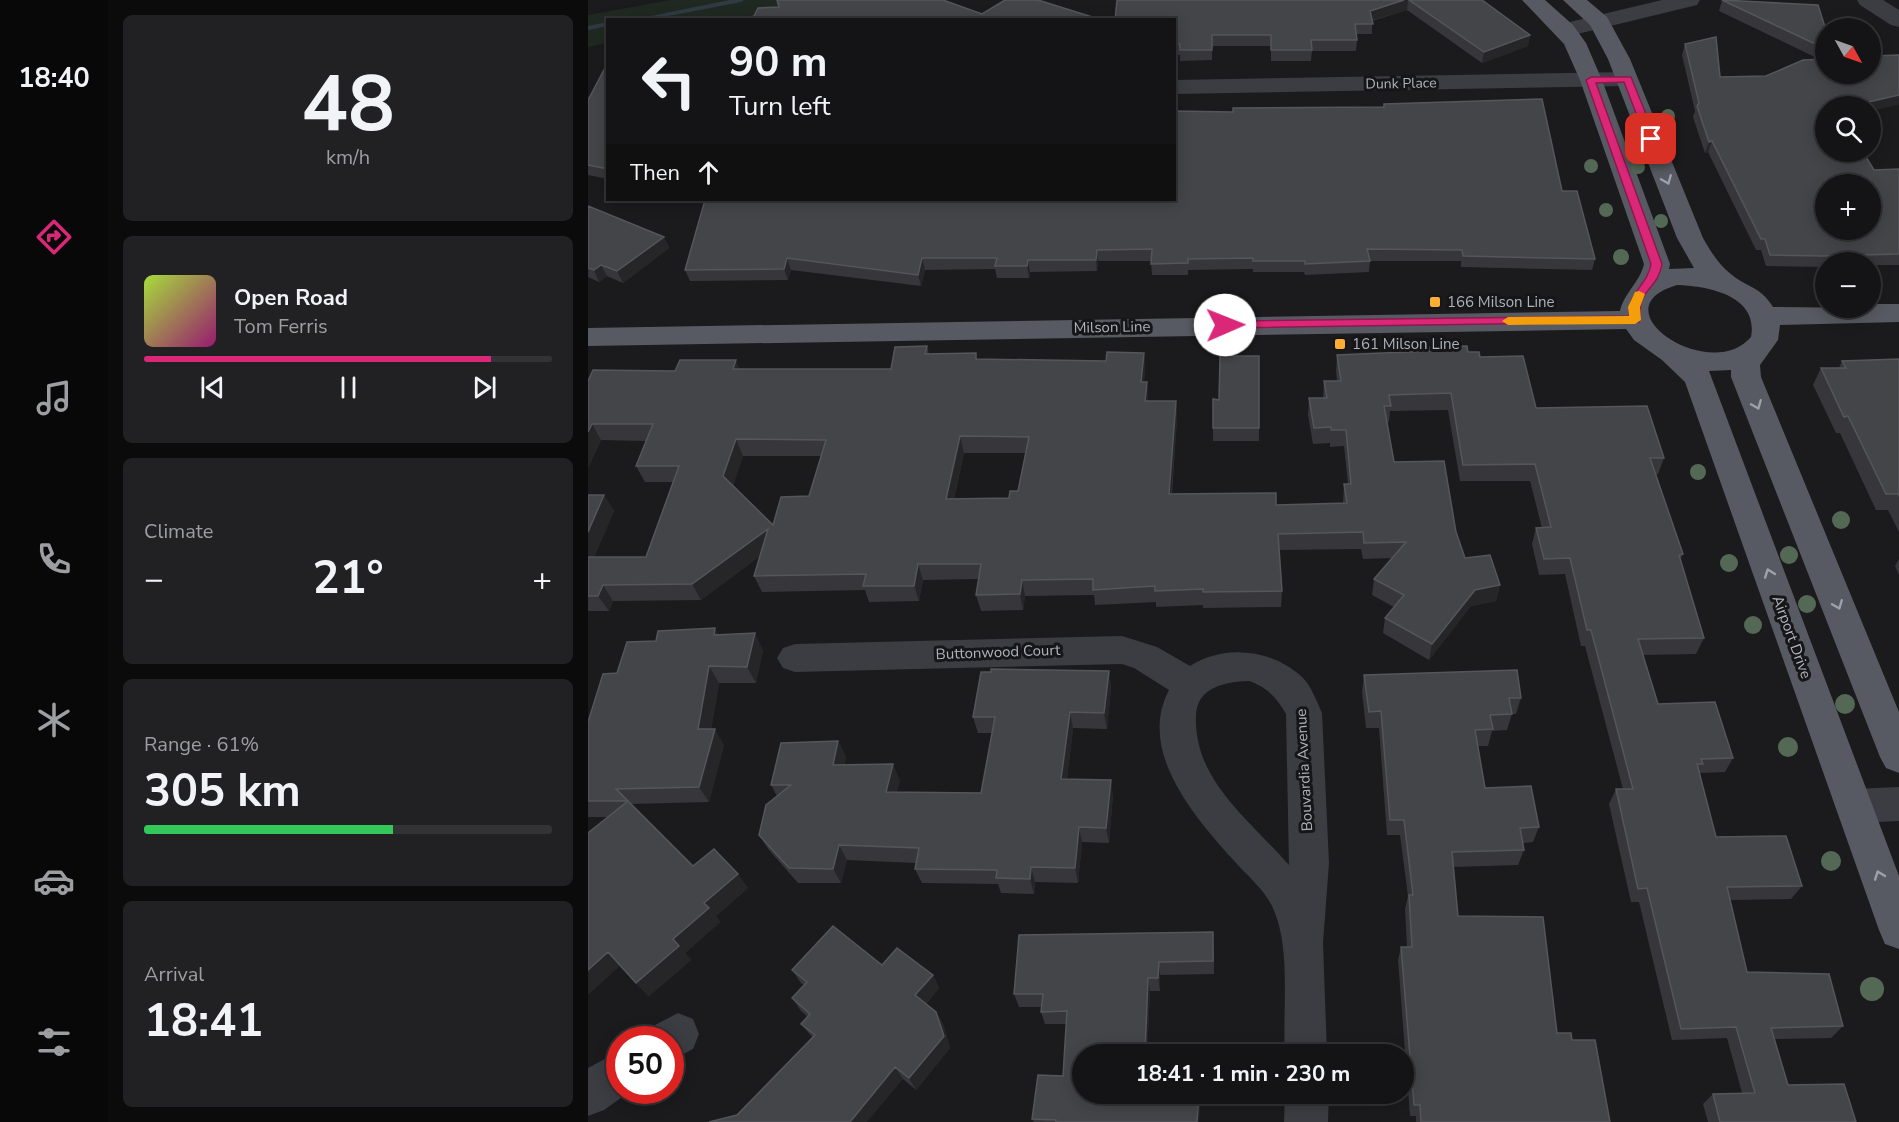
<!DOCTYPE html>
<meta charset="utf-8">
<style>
body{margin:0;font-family:"Nunito Sans",sans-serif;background:#212123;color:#f1f3f6;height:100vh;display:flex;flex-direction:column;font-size:22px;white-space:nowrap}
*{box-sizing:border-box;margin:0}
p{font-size:20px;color:#9d9ea1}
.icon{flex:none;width:33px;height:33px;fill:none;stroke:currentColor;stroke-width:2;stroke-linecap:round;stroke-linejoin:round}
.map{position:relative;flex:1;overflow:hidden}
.details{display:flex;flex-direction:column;gap:15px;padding:15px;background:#0b0b0c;width:480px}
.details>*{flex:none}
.banner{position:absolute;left:18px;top:18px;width:570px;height:183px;border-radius:0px;box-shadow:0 3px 15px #0003,0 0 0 2px #333335;background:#141416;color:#f1f3f6;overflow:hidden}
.needle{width:39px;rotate:130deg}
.fabs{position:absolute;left:1227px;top:18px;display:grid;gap:12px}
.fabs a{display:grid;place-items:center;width:66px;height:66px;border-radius:50%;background:#141416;box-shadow:0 3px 15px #0003,0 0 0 2px #333335;font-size:30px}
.speed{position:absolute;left:18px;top:1026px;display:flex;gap:12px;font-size:30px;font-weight:700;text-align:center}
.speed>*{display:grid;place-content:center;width:78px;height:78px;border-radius:50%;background:#141416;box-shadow:0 3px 15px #0003,0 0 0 2px #333335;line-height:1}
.speed .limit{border:9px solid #d22;background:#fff;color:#111}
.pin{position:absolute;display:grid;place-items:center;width:51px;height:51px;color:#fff;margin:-26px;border-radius:12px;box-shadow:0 3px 9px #0006}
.me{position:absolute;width:66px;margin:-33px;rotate:89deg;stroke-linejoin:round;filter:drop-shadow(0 0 4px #0008)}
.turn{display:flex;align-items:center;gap:21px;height:126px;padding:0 24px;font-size:27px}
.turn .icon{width:78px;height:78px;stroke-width:2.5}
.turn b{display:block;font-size:42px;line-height:51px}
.then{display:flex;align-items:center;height:57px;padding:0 24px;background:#0003;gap:12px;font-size:22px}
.big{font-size:45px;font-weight:700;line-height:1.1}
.details .widget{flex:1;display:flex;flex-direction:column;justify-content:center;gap:9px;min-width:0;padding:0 21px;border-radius:9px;background:#212123}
.details .dial{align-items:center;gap:0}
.dial b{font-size:78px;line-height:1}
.song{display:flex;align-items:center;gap:18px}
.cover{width:72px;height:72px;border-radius:9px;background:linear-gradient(135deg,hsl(80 70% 55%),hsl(320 70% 35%))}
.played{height:6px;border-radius:3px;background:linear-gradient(90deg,#db2777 85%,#333335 85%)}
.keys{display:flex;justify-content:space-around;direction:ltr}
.heat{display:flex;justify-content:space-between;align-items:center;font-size:33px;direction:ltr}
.charge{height:9px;border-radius:4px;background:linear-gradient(90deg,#34c759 61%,#333335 0)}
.trip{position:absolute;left:484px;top:1044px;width:342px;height:60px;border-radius:30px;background:#141416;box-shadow:0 3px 15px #0003,0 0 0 2px #333335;font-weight:700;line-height:60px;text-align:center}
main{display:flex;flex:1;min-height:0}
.tab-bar{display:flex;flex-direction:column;width:108px;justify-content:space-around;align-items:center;background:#080809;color:#9d9ea1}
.tab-bar .icon{width:42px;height:42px}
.tab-bar .selected{color:#db2777}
.tab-bar b{font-size:27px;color:#f1f3f6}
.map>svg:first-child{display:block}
.green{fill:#202921}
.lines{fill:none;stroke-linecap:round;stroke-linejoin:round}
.stream{fill:#2f3b43;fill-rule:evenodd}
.minor{fill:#3b3d43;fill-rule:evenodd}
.major{fill:#575a62;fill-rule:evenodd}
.tree{fill:#546955}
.wall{fill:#37373b;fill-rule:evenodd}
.shaded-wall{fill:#262629}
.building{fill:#444549;stroke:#54565b;stroke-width:1.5;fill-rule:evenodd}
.oneway{stroke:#9ca1ab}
.route{fill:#db2777;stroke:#8e194d;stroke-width:1.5}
.slow{fill:#f59e0b}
.poi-dot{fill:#fdae33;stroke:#161618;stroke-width:2}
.labels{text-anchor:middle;stroke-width:6;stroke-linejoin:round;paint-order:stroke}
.far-street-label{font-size:14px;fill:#adb3bd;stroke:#161618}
.poi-label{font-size:15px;fill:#adb3bd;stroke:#161618;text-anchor:start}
.street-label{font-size:15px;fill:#adb3bd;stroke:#161618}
</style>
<main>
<nav class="tab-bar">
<b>18:40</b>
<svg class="icon selected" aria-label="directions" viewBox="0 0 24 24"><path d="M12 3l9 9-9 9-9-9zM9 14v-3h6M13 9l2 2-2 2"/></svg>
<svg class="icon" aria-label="music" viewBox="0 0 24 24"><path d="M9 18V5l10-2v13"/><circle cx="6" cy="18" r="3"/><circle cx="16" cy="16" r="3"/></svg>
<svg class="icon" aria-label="phone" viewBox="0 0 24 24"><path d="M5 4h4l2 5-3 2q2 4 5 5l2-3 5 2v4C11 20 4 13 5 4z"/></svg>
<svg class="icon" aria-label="climate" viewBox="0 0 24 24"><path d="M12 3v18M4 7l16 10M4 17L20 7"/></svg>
<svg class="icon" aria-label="car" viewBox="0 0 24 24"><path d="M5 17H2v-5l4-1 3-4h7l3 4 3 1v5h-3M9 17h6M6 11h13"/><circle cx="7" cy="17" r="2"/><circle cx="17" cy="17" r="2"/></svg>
<svg class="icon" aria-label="filters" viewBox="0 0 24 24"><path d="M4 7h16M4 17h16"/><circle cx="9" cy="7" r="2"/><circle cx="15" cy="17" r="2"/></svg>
</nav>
<section class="details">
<div class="widget dial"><b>48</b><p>km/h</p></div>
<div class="widget">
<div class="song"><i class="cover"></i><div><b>Open Road</b><p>Tom Ferris</p></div></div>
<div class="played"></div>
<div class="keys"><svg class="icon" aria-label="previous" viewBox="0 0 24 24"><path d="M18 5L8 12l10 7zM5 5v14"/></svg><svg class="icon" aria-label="pause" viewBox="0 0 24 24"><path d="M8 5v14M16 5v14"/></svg><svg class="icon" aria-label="next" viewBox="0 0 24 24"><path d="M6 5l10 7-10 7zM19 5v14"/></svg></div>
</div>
<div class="widget"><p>Climate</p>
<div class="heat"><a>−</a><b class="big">21°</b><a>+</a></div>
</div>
<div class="widget"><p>Range · 61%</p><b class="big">305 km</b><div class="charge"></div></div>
<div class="widget"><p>Arrival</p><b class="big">18:41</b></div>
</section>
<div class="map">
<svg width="1311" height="1122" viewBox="0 0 1311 1122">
<rect width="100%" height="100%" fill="#1b1b1d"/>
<!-- green -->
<path class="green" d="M83 0H245L144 19 20 20 19 43 0 47V15Z"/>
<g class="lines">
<!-- stream -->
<path class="stream" d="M142 0H156L153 2 60 20H43Z
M20 22V26L0 30V26Z"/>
<!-- minor -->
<path class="minor" d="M1074 0H1112L1109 5 977 37 969 35 966 30 969 25Z
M1269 0H1295L1311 10V27L1303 25 1272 5Z
M1039 72 1047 74 1050 79 1047 84 1039 86 586 94V80Z
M534 636 569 647 602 666C636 644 684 649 714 677 723 685 729 702 734 713L741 863 735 943 739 1054H697C694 1010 704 947 684 906 676 890 661 877 649 864 609 820 548 752 581 690L546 668 534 664 207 672 195 668 189 658 195 648 207 644ZM661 681C679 687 689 698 698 714L701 865C663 821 606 781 608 717 608 687 637 682 661 681Z
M1311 787V821L1266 823 1253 818 1247 806 1253 794 1266 789Z
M90 1013 105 1019 111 1034 105 1049 82 1061V1040H61L67 1025Z
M32 1051V1090H44L16 1110 0 1116V1068Z
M697 1094H741L740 1122H696Z"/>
<!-- major -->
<path class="major" d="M934 0H957L985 25 998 43 1014 80 1082 264 1081 269 1106 268 1089 238 1020 59 1002 25 975 0H999L1019 17 1042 59 1115 238C1123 252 1131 265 1144 275 1160 288 1172 286 1185 307L1282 308V304H1311V322L1192 325 1190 340 1172 365 1173 377 1311 712V773L1298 768 1292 757 1143 377V370L1121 371 1311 876V949L1297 944 1291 930 1097 382 1074 360 1046 340 1038 329 0 346V328L1032 311C1036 293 1052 282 1056 264L992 80 976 44ZM1089 285C1119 286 1171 295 1163 337 1123 385 1007 309 1089 285Z"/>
</g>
<!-- trees -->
<g class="tree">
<circle cx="1080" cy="116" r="7"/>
<circle cx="1045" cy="142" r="7"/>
<circle cx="1003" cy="166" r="7"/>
<circle cx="1050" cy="167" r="7"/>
<circle cx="1018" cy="210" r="7"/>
<circle cx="1073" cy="221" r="7"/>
<circle cx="1033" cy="257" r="8"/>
<circle cx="1110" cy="472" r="8"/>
<circle cx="1253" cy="520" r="9"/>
<circle cx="1201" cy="555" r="9"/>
<circle cx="1141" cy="563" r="9"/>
<circle cx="1219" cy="604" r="9"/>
<circle cx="1165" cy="625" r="9"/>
<circle cx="1257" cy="704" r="10"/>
<circle cx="1200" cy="747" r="10"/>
<circle cx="1243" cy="861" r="10"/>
<circle cx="1284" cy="989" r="12"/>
</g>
<!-- wall -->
<path class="wall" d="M529 0H894L942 35 940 46 894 63 819 10 784 21V34H768L769 40 768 51H724L723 61H683V46H624V60L592 61V55H586V20Z
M1134 0 1238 30V74L1311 54V104L1282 111 1238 106 1286 170 1311 169V265H1282V262H1238V267L1178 266 1173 250H1168L1120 152 1117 153 1105 117 1107 111 1094 55 1097 44 1132 77 1178 76 1231 59 1131 11Z
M20 66V179L0 175V100Z
M796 104 974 191 1007 259 1004 270 873 267V261H782L781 272 717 275 716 272H665V269L600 270V275H564L563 261H510L509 271 442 272 441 278H409L407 269 337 270 333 286 203 270 200 280 102 281 97 270 117 200H116H586L645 112 795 107Z
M0 206 76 237 81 248 35 283 19 276 11 282 0 277Z
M339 346 341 354 390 359 518 361 556 353 557 369 556 382H559L560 401H588L589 418 584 494 688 505 755 503 756 484H760L756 446 742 447V443L725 444 720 415 721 398H735L736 381H749L748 371 749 355 841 351V347L880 352 892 357 948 408 1076 458 1070 474 1068 475 1095 554 1092 560 1116 638 1108 654 1055 655 1070 704 1145 758 1137 772 1111 773 1128 837 1214 886 1203 899 1142 900 1159 972 1255 1026 1243 1038 1186 1039 1200 1085 1268 1122H1120L1115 1104 1125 1094 1154 1093 1139 1038 1084 1040 1051 902H1043L1021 804 1028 789H1035L997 646H993L977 574 951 575 944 544 948 528H954L942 481H872L860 410 802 411 801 422H799L806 462 868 532 877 558 912 585 908 601 883 606 841 660 795 633 797 618 806 607 784 595 786 579 804 558 775 559 773 549 691 550 694 591 693 607 615 608V605L568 607V602L507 605 506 595 437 596 435 610 393 611 388 595 391 579 335 580 331 601 281 602 277 590 174 592 166 576 172 556 113 600 25 601 21 611H0V495H16L26 511 6 557H58L85 482H57L48 466 58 441 13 440 0 468V381L87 371 152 369H303ZM376 453H438L430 491 421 498 366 499ZM155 456H233L221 496 185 525 145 485Z
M671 356V441H625V399L631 400Z
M1311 359V532L1300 510H1288L1252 433H1248L1225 385 1233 368H1251L1254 361Z
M1311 559V575L1307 566Z
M131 635 175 650 168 683H131L123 729 136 745 121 802 43 804 105 866 160 888 128 916 132 922 97 953 103 960 61 996 48 983 20 817H0V722L68 641Z
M521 671 523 688 519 729 485 728 479 779 525 795 521 843 494 842 490 883 447 882 446 894 413 893 410 884 334 883 327 869 328 863 259 860 253 883H210L181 850 171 835 189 796 183 785 250 741 258 757 256 765 312 780 309 792 393 793 404 733H390L385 717Z
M776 675 933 698 928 714H924L919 730 904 731 900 746H890L897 788 951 827 945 842 935 843 936 850 930 865 865 867 870 916 969 1033 984 1040 1022 1122H828V1116H822L810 960 813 947H819L817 909 820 896 812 835H799L791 728H778L774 692Z
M626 945V974L572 975V991H562L559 1054H495V1094H612L611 1122H446L444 1119 475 1076 478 1024H457L453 1012V1007H431L426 994Z
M294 965 345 975 351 988 338 1004 348 1012 355 1024 362 1048 328 1090 315 1079 149 1115 225 1038 213 1024 220 1017 213 1011 204 998 216 985 213 983 204 970Z"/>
<!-- shaded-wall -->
<path class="shaded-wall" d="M816 0H820L819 10 781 21 782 11Z
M942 35 940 46 894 63 896 52Z
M1311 95V104L1282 111V106H1263Z
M1124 141 1120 152 1117 153 1121 142Z
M76 237 81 248 35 283 29 271Z
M509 250 510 261 509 271 508 260Z
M199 258 203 270 200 280 196 269Z
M334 258 337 270 333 286 330 275Z
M440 260 442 272 441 278 439 266Z
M13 265 19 276 11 282 6 270Z
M556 353 557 369 554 399 553 382Z
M148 360 155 377 145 369Z
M559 382 560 399 558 417 557 401Z
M588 401 589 418 582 510 581 494Z
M4 424 13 440 0 468V432Z
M372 436 376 453 362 516 358 499Z
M148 439 155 456 143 492 135 476Z
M16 495 26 511 0 571V532Z
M180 529 187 545 113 600 104 584Z
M330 564 335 580 331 601 326 586Z
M434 580 437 596 435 610 432 594Z
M15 585 25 601 21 611 10 596Z
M912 585 908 601 883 606 841 660 844 644 887 590Z
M127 628 136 645 126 635Z
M167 633 175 650 168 683 159 667Z
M121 666 131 683 120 746 110 729Z
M521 671 523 688 519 729 516 713Z
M482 712 485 728 477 795 473 779Z
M127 729 136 745 121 802 111 787Z
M250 741 258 757 253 781 245 765Z
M305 764 312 780 305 807 298 792Z
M523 780 525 795 521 843 518 828Z
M491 827 494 842 490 883 487 868Z
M251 845 259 860 253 883 245 869Z
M443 867 447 882 446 894 442 879Z
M150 874 160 888 128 916 132 922 97 953 103 960 61 996 48 983 116 903Z
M20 952 33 965 0 995V970Z
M571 962 572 975V991L570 978Z
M345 975 351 988 334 1008 327 995Z
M560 978 562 991 559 1054H557Z
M348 1012 355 1024 362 1048 328 1090 321 1078Z
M307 1067 315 1079 279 1122H262Z
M611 1094H612L611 1122H609Z"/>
<!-- building -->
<path class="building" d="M189 0H355L394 14 417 0H450L514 20H148L166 16 170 8 191 7Z
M529 0H816L782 11 785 24H767L769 40H723L724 50H683V35H624V50H592V44H586V20H527Z
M821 0H894L942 35 896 52Z
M1134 0 1230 5 1238 30V49Z
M1128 37 1132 77 1178 76 1215 60 1238 59V74H1282V56L1311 55V95L1263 106H1238V152H1275L1286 170 1311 169V254L1235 256 1182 255 1177 239H1173L1124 141 1121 142 1109 106 1111 103 1097 44ZM1238 184H1282V230H1238Z
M18 66H20V169L0 165V100Z
M954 99 974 191H989L1007 259 875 256 874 250 779 249 782 261 717 264V261H665V258L600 259V263L563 264 564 249 509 250 508 260H440L439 266H407L409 258H334L330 275 199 258 196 269 97 270 117 200H586V111L645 112V108L796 107V104Z
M0 206 76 237 29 271 13 265 6 270 0 268Z
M339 346 337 354 388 353V359L518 361 519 352 556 353 553 382H559L557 401H588L581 494 688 493V505L759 503 756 484H763L758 430H743V427L726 428 721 398H739L736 381H753L749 355 842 351 841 347 879 346 880 352H891L892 357 935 356 948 408 1059 406 1076 458H1062L1095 554 1091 555 1116 638 1050 639 1070 704 1127 702 1145 758 1113 759 1115 764H1109L1128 837 1198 836 1214 886 1139 887 1159 972 1241 974 1255 1026 1183 1028 1200 1085 1256 1084 1268 1122H1132L1125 1094 1167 1093 1148 1027 1093 1029 1059 888 1050 889 1028 789H1045L1003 630H999L982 558 956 559 948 528 963 527 947 464 875 465 863 393 801 395 803 406H796L806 462 856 461 868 532 877 558 902 555 912 585 887 590 844 644 797 618 816 595 786 579 818 542 776 543 775 532 690 534 694 591 615 592V589L567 591V586L505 590V579L434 580 432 594 388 595 393 564H330L326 586H275L278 574 166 576 180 529 104 584 15 585 10 596H0V557H58L91 466H48L65 424H4L0 432V381L5 370 87 371 92 360H148L145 369H303L307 347ZM372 436 441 437 430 491H422L421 498 358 499ZM148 439 238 440 221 496 193 497 185 525 135 476Z
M632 356H671V428H625V399L631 400Z
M1311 359V496L1310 494H1298L1260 416 1256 417 1233 368H1258L1254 361Z
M0 495H16L0 532Z
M127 628 126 635 167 633 159 667 121 666 110 729H127L111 787 28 789 40 801H0V722L15 674 29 673 39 642 68 641 70 631Z
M403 669 521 671 516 713 482 712 473 779 523 780 518 828 491 827 487 868 443 867 442 879 408 878 409 870 327 869 331 848 251 845 245 869 201 868 171 835 178 805 203 785H183L193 743 250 741 245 765 305 764 298 792 393 793 407 717H385L393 672H403Z
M929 670 933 698H921L924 714 902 715 905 729 887 730 897 788 943 786 951 827 932 828 936 850 864 852 870 916 955 917 969 1033H983L984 1040H1007L1022 1122H833L832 1105H826L813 947H824L821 895H825L816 820H802L793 711 781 712 776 675Z
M40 801 105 866 126 849 150 874 116 903 121 908 85 939 91 946 48 983 20 952 0 970V833Z
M245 926 294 965 309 948 345 975 327 995 348 1012 356 1036 321 1078 307 1067 262 1122H121L149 1115 227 1035 213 1024 222 1014 204 998 219 982 204 970Z
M625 932V961L571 962 570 978H560L557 1054H495V1094H611L609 1122H468V1120L444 1119 450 1075 475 1076 479 1011 453 1012 455 994H426L431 935Z"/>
<!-- one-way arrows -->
<defs><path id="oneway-chevron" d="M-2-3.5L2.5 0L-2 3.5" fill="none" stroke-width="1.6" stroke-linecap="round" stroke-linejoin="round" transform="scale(1.5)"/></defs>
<g class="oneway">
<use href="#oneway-chevron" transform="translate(1079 180) rotate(68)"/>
<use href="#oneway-chevron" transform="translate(1169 405) rotate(68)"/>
<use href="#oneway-chevron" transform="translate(1181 573) rotate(-110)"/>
<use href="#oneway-chevron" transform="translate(1250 605) rotate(68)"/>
<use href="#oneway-chevron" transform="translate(1291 875) rotate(-110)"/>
</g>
<!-- route -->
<path class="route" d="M1003 77H1043L1068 139 1063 142 1058 139 1036 82 1008 83 1074 264C1071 282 1062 285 1055 298 1050 306 1054 315 1051 322L633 328 631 325 637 321 1041 316C1039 293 1060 285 1063 264L998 80Z"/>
<!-- slow -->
<path class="slow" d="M1051 291 1057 294 1052 307 1053 320 1047 324 920 325 914 321 920 317 1041 316 1040 307 1047 292Z"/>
<!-- markers -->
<g class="poi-dot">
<rect x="841" y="296" width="12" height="12" rx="3"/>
<rect x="746" y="338" width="12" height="12" rx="3"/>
</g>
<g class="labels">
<!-- far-street labels -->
<g class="far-street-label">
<text transform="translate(813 83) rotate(-1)" y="5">Dunk Place</text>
</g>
<!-- poi labels -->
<g class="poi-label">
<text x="859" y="307">166 Milson Line</text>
<text x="764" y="349">161 Milson Line</text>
</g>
<!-- street labels -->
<g class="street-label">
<text transform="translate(524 327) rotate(-1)" y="5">Milson Line</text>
<text transform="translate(1204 637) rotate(70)" y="5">Airport Drive</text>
<text transform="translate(410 652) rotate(-2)" y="5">Buttonwood Court</text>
<text transform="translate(716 770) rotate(-93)" y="5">Bouvardia Avenue</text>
</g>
</g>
</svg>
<div class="fabs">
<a><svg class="needle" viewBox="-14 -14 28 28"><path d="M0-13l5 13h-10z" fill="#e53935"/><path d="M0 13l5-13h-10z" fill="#9d9ea1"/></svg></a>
<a><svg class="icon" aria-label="search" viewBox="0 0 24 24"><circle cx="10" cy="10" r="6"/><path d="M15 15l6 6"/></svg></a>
<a>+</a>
<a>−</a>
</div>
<div class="speed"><div class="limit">50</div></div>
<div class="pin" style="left:1063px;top:139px;background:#d93025"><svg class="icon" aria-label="arrive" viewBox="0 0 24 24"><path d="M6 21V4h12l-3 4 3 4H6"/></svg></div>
<svg class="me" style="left:637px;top:325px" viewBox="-20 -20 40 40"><circle r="19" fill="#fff"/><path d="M0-13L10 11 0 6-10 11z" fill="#db2777"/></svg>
<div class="trip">18:41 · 1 min · 230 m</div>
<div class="banner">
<div class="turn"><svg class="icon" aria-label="left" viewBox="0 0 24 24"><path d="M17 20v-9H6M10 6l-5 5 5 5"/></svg><div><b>90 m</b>Turn left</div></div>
<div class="then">Then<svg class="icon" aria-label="ahead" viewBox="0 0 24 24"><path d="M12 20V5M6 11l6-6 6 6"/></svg></div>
</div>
</div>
</main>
